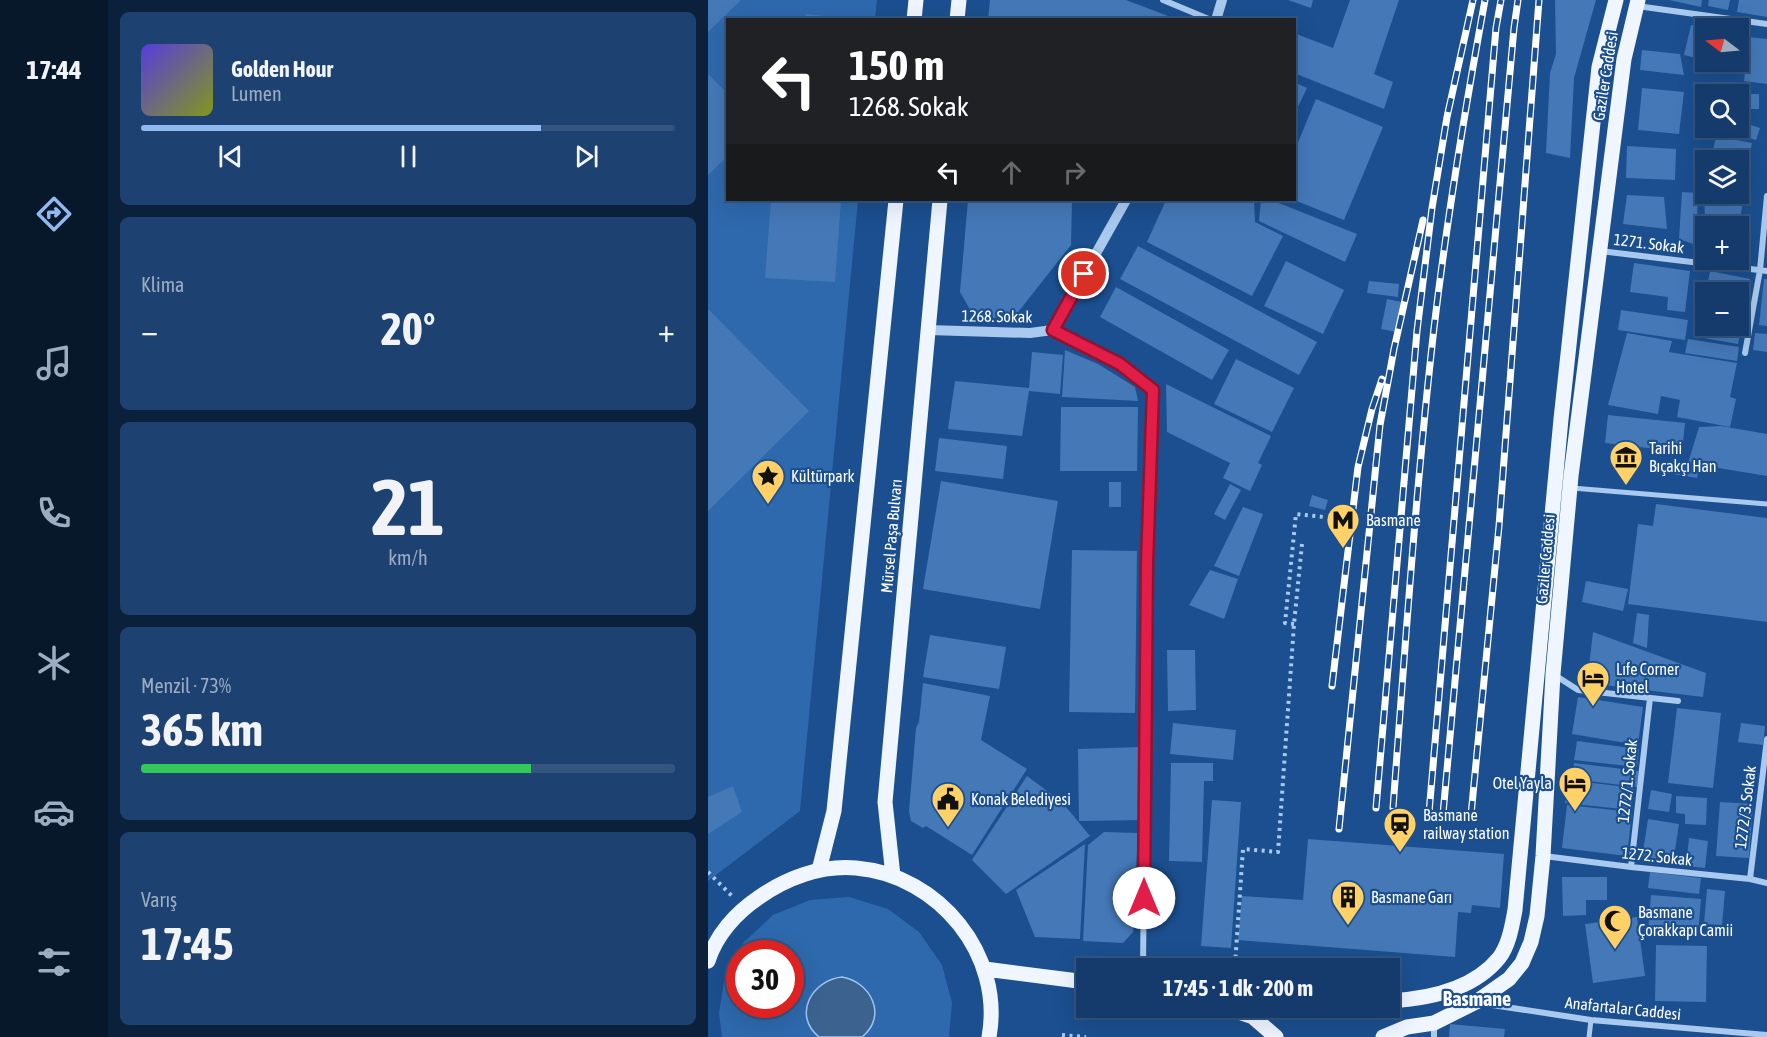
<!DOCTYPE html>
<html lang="tr">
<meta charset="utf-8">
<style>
body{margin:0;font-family:"Asap Condensed",sans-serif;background:#1d4271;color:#f1f3f6;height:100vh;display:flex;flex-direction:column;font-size:22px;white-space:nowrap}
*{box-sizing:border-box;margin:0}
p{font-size:20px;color:#9dadc1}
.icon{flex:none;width:33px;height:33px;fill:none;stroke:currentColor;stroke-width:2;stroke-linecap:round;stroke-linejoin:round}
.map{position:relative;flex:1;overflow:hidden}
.sheet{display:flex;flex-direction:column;gap:12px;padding:12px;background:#0b203b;width:600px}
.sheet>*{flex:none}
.banner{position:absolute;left:18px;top:18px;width:570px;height:183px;border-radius:0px;box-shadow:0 6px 24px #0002,0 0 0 2px #33557e;background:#202124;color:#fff;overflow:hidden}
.needle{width:39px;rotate:286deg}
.controls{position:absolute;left:987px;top:18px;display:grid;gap:12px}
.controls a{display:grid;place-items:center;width:54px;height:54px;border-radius:0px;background:#143b6b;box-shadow:0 6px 24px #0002,0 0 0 2px #33557e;font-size:30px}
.speed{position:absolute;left:18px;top:940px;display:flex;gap:12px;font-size:30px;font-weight:700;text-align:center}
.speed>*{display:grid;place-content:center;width:78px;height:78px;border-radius:50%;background:#143b6b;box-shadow:0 6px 24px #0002,0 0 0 2px #33557e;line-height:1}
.speed .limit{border:9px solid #d22;background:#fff;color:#111}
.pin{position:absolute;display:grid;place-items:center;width:51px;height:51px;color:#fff;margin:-26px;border:3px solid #fff;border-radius:50%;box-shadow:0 2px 6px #0007}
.me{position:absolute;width:66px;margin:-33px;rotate:0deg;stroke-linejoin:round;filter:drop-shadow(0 0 4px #0008)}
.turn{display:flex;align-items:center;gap:21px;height:126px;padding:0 24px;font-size:27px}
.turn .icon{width:78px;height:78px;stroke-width:2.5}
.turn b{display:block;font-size:42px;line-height:51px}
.lanes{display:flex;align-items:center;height:57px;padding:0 24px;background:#0003;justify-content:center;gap:30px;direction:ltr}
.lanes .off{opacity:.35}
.big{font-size:45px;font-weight:700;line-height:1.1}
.sheet .card{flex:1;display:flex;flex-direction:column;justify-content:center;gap:9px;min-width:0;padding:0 21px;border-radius:9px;background:#1d4271}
.sheet .dial{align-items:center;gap:0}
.dial b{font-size:78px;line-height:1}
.song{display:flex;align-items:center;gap:18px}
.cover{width:72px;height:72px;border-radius:9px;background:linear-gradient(135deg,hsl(250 70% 55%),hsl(70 70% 35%))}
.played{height:6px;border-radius:3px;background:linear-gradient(90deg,#90b9f0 75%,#33557e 75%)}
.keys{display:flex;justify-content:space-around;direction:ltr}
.heat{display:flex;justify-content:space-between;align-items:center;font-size:33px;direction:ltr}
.charge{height:9px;border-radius:4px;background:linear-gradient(90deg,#34c759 73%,#33557e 0)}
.trip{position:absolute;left:368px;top:958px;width:324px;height:60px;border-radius:0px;background:#143b6b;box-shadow:0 6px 24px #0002,0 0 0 2px #33557e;font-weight:700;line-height:60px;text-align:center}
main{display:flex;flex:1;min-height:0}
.tab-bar{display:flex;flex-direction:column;width:108px;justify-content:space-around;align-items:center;background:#08182b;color:#9dadc1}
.tab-bar .icon{width:42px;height:42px}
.tab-bar .current{color:#90b9f0}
.tab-bar b{font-size:27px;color:#f1f3f6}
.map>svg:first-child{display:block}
.green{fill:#2e69ad;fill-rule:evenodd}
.water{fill:#3c6290;stroke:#9cc4f0;stroke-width:1.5}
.building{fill:#4478b7}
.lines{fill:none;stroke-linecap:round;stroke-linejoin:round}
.path{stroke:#a9c9ee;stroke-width:4;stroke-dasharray:3 4.5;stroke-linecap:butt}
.pedestrian{stroke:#a9c9ee;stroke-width:5}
.minor{stroke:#a9c9ee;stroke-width:6}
.tertiary{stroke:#a9c9ee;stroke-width:10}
.primary{stroke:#f0f6ff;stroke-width:15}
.rail-casing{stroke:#fff;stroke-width:7}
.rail{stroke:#1b4f8f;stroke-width:4.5;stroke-dasharray:14;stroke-linecap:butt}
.route-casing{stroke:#92132f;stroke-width:15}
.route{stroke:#e11d48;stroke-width:10}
.labels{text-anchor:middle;stroke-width:4.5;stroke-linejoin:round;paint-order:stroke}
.street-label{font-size:16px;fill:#fff;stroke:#1b4f8f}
.poi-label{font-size:16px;fill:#fff;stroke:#1b4f8f;text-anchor:start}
.quarter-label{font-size:20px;font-weight:bold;fill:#fff;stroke:#1b4f8f}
</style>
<main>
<nav class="tab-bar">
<b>17:44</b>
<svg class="icon current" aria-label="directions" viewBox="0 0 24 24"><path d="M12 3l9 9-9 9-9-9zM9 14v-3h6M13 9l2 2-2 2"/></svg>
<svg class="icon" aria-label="music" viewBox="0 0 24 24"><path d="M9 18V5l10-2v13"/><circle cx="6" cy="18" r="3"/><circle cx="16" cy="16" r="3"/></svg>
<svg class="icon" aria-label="phone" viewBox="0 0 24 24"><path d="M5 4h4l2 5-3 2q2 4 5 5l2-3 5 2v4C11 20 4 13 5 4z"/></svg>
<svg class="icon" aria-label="climate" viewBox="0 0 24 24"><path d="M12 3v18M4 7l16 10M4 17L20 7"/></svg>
<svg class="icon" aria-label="car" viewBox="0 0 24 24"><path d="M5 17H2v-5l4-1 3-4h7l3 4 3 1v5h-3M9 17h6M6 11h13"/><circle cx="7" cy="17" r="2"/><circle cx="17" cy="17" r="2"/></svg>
<svg class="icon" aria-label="filters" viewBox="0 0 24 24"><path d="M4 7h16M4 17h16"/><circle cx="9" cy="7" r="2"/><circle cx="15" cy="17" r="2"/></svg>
</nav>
<section class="sheet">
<div class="card">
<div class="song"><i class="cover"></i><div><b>Golden Hour</b><p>Lumen</p></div></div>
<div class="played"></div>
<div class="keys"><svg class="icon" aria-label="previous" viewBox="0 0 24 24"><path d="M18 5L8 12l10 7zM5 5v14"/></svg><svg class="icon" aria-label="pause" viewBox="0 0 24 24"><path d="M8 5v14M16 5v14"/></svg><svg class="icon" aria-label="next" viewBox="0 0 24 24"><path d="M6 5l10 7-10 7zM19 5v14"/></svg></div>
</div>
<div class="card"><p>Klima</p>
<div class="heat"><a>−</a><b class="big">20°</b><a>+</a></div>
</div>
<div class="card dial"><b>21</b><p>km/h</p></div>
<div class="card"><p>Menzil · 73%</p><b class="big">365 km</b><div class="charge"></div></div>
<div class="card"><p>Varış</p><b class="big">17:45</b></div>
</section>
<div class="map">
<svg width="1059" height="1037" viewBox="0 0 1059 1037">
<rect width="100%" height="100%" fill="#1b4f8f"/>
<!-- green -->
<path class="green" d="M0 0H169L167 19 20 20V200H150L92 811 0 881Z
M141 897 180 909 211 932 234 965 244 1003 241 1037H14L11 1013 17 976 36 942 65 915 102 900ZM32 954H82V1005H32Z"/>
<!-- water -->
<path class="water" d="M134 977C163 982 180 1016 154 1037H111C84 1015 104 980 134 977Z"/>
<!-- building -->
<path class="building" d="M0 0H33L0 32Z
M282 0H418L468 19 280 20Z
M580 0H605L603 8Z
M642 0H691L666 74 685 82 676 109 586 73V33L625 48Z
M847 0H888L866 78 862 158 838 153 842 73 848 54Z
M961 0H994L993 7Z
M1001 0H1022L1020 10 1000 6Z
M1031 0H1059V17L1029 12Z
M98 14 133 18V20H97Z
M983 25 998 28 997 60 976 55Z
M1041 37 1059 39V84L1036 81Z
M934 50 972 54 976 75 932 70Z
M0 74 20 94V156L0 175Z
M586 82 599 88 586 115Z
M934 88 976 92 971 134 930 130Z
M1030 94H1051V109H1030Z
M608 99 675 127 636 220 586 200V152Z
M1030 121 1052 128 1048 140 1022 132 1023 128H1030Z
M1008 136 1044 143 1035 185 1030 184V160H1003Z
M919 146 968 149 967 180 918 178Z
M974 192 990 193 988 245 971 239Z
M919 195 956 197 959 229 915 224Z
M996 199 1034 206 1032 221 997 216Z
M63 200H133L127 282 57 278Z
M260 200H364L363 245 307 316 284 318 264 313 252 292Z
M458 200H546L547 222 575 236 544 296 439 242Z
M553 200H563L649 234 637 262 551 221Z
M430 246 609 342 591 375 412 279Z
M578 261 636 290 615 334 556 306Z
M926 263 982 271 977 312 959 310 960 297 922 292Z
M1002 271 1042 279 1030 344 996 338 998 326 1030 330V328L1025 327 1030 326V292H998Z
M1056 279H1059V326L1051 325Z
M661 281 691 284 690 297 659 293Z
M408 287 521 350 504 380 392 317Z
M679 299 694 302 688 332 673 329Z
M0 309 101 411 0 511Z
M913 310 980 320 977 340 910 330Z
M919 333 964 341 961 352 1029 363 1022 397 1028 399 1022 427 969 417 972 400 953 396 950 414 900 405Z
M1047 333 1059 334V352L1045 350Z
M980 339 1031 347 1029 361 977 353Z
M357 350 390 364 427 387 430 401 354 397Z
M324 352 355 355 352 394 321 391 314 436 240 429 247 381 321 388Z
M528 359 586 388 564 432 506 404Z
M458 384 563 436 550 463 554 465 542 491 515 478 522 463 459 432Z
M353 407H430L429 471H352Z
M900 415 977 423 974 452 897 443Z
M1013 426 1059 434V476L980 463 991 427Z
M231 438 299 446 295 479 227 471Z
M955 462 991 467 989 478 953 472Z
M233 481 350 501 332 609 215 589Z
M401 482H413V507H401Z
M522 484 533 490 517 520 506 514Z
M604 495 620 500 617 510 601 506Z
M948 504 1059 518V622L920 604 930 524 945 526Z
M535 507 555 514 531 576 506 566Z
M364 550 429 551 427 713 361 712Z
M502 570 530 579 516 619 481 605Z
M878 581 920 589 915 611 874 602Z
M929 613 941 615 939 648 925 643Z
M885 632 998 673 995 697 879 683Z
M222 635 298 647 291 689 215 677Z
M459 650H487L488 710 460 711Z
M215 683 282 696 273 740 319 769 264 855 218 826 215 828 203 821 201 811 208 728 211 722Z
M870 697 935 707 930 745 864 734Z
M969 708 1013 713 1005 788 960 783Z
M465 723 528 730 525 760 462 754Z
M1033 723 1057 726 1055 745 1030 742Z
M869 741 931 749 929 767 866 760Z
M433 747 434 820 371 821 370 749Z
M463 763H505V781H496L494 862 461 861Z
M866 763 931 771 929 787 864 779Z
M319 776 354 802 382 836 298 894 264 860Z
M860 780 926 788 923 810 857 803Z
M25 786 34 812 0 834V797Z
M943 790 964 794 961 812 940 809Z
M968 796 999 798 998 825 977 824V814L968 813Z
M504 800 533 802 523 948 493 946Z
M1012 802 1045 804 1041 858 1008 856Z
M859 805 924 812 919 856 854 848Z
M940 819 971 824 965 863 934 858Z
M396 832 430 833 425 932 415 943 375 941 380 845Z
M981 838 1000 841 997 868 978 866Z
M600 839 796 854 792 908 764 905 763 913 750 912 747 957 530 940 534 896 595 900Z
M377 844 372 939 327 937 308 890Z
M942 872 993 878 991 894 940 888Z
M854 877H899V900H878V915L855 916Z
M999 889 1017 891 1014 925 996 924Z
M943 895 993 899 990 934 940 931Z
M929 917 937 976 885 983 877 924Z
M948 945 999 946 998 1002 947 1001Z
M742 1024 797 1029 796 1037H741Z"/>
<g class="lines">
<!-- path -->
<path class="path" d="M586 624 577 623 588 514 616 517
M0 872 25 897
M527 965 535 849 570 852 586 624 594 544
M354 1035 378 1037"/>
<!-- pedestrian -->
<path class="pedestrian" d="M864 488 1059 504
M881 1037 883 1020"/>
<!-- minor -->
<path class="minor" d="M455 0 503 20
M929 6 1059 24
M892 251 1059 271
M345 330 412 365 445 390 439 564 435 969
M1037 353 1052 270 1059 196
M845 674 870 690 970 701
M836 856 923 867 1042 879 1059 883
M923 867 942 698
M1042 879 1059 739
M771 1003 883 1020 1059 1035
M726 1037V1023"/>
<!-- tertiary -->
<path class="tertiary" d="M508 20 514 0
M220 330 322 333 345 330 418 200"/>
<!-- primary -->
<path class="primary" d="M206 20 208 0
M249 20 251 0
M111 870 126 811 188 200
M185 876 177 802 232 200
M0 961C8 935 28 913 50 898 78 878 113 865 148 868 231 875 296 955 281 1037
M277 969 378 982
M681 1001C719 999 765 990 791 958 801 945 804 926 807 910L853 419 891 67 908 0
M519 1008 545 1017 568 1037
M675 1037 699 1027 726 1023 768 1002 801 979 814 963 823 942 829 916 835 856 845 674 863 476 916 59 930 0"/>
<defs>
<path id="rail" d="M624 686 650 467 664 409 674 379
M668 808 709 331 724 208 739 117 765 0
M685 808C697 648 708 487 726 328 739 218 757 109 777 0
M721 813 788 28 793 0
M735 814 806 28 810 0
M763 815 791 526 831 0
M631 829 672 425 686 349 715 220"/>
</defs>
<!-- rail casing -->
<use href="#rail" class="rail-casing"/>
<!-- rail -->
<use href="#rail" class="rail"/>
</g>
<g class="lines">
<defs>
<path id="route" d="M376 274 345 330 412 364 445 390 439 564 436 898"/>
</defs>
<!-- route casing -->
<use href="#route" class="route-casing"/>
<!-- route -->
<use href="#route" class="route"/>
</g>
<!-- icons -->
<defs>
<symbol id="museum-pin" viewBox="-11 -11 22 30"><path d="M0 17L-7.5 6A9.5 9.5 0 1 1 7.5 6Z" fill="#ffd166" stroke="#1b4f8f"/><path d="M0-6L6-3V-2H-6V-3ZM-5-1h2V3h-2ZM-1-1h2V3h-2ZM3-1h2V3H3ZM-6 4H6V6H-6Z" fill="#111"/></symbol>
<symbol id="sight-pin" viewBox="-11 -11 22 30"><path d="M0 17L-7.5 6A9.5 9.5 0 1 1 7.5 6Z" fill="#ffd166" stroke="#1b4f8f"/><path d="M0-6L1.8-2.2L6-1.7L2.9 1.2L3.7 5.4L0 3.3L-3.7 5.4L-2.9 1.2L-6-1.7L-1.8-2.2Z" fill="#111"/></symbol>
<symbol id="metro-pin" viewBox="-11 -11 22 30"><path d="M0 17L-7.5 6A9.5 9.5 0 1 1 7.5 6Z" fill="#ffd166" stroke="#1b4f8f"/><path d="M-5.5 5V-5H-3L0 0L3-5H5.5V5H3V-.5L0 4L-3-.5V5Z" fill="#111"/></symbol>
<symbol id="hotel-pin" viewBox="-11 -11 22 30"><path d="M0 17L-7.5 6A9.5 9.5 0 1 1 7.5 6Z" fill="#ffd166" stroke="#1b4f8f"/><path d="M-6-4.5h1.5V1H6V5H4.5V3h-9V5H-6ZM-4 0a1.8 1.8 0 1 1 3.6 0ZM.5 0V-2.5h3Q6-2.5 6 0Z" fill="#111"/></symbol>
<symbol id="civic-pin" viewBox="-11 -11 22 30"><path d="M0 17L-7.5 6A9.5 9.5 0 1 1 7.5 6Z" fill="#ffd166" stroke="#1b4f8f"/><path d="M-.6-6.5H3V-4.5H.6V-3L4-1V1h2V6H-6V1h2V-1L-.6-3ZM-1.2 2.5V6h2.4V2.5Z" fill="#111"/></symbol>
<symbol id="station-pin" viewBox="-11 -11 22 30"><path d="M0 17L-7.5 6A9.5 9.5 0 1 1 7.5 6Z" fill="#ffd166" stroke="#1b4f8f"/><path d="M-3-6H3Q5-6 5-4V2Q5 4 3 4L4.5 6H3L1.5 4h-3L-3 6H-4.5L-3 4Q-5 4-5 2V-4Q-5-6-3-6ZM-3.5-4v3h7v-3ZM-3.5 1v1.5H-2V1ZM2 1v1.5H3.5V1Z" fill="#111"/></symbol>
<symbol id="building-pin" viewBox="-11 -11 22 30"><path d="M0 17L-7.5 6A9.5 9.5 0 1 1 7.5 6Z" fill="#ffd166" stroke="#1b4f8f"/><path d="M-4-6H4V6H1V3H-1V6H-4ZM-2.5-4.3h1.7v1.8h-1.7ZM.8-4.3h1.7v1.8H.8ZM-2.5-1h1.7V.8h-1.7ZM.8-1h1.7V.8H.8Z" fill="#111"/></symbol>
<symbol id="mosque-pin" viewBox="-11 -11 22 30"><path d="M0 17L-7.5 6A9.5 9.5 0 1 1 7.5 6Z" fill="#ffd166" stroke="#1b4f8f"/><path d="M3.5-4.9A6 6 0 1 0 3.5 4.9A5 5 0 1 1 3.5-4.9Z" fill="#111"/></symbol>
</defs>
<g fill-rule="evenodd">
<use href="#museum-pin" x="899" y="438" width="38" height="52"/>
<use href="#sight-pin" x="41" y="457" width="38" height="52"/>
<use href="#metro-pin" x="616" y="501" width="38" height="52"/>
<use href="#hotel-pin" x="866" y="659" width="38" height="52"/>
<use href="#hotel-pin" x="848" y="764" width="38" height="52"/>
<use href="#civic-pin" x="221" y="780" width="38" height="52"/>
<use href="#station-pin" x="673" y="805" width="38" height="52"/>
<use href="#building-pin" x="621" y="878" width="38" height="52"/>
<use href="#mosque-pin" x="888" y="902" width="38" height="52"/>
</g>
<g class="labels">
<!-- street labels -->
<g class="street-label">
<text transform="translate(897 76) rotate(-81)" y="6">Gaziler Caddesi</text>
<text transform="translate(941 243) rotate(7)" y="6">1271. Sokak</text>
<text transform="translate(289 316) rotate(1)" y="6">1268. Sokak</text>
<text transform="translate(183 536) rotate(-85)" y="6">Mürsel Paşa Bulvarı</text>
<text transform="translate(837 559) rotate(-85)" y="6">Gaziler Caddesi</text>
<text transform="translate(919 781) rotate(-84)" y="6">1272/1. Sokak</text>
<text transform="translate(1037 807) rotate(-83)" y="6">1272/3. Sokak</text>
<text transform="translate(949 856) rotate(6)" y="6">1272. Sokak</text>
<text transform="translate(915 1008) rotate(6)" y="6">Anafartalar Caddesi</text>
</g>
<!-- poi labels -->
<g class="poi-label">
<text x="941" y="454">Tarihi<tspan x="941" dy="18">Bıçakçı Han</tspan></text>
<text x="83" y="482">Kültürpark</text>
<text x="658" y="526">Basmane</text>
<text x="908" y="675">Lıfe Corner<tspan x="908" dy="18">Hotel</tspan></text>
<text x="844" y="789" text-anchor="end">Otel Yayla</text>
<text x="263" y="805">Konak Belediyesi</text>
<text x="715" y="821">Basmane<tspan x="715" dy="18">railway station</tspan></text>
<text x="663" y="903">Basmane Garı</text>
<text x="930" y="918">Basmane<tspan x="930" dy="18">Çorakkapı Camii</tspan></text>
</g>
<!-- quarter labels -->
<g class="quarter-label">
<text x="769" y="1006">Basmane</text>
</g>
</g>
</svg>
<div class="controls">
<a><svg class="needle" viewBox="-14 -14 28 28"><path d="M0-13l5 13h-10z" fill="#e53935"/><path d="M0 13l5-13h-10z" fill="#9dadc1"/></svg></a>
<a><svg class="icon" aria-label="search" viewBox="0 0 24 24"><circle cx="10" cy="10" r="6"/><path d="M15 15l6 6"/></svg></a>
<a><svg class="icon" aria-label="layers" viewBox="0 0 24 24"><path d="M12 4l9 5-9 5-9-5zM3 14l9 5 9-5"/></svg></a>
<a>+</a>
<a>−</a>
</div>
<div class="speed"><div class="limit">30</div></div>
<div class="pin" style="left:376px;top:274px;background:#d93025"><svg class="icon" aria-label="arrive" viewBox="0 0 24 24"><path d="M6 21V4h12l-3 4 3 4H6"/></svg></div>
<svg class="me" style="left:436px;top:898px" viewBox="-20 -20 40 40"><circle r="19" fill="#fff"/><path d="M0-13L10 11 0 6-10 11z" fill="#e11d48"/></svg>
<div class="trip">17:45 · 1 dk · 200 m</div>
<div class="banner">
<div class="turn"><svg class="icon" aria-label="left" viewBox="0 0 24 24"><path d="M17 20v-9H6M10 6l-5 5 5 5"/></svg><div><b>150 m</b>1268. Sokak</div></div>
<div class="lanes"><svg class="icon" aria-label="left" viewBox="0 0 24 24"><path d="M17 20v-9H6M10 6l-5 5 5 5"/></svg><svg class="icon off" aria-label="ahead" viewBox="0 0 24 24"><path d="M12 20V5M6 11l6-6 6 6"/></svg><svg class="icon off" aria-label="right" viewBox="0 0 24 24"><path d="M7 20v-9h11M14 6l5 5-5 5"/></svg></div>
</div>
</div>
</main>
